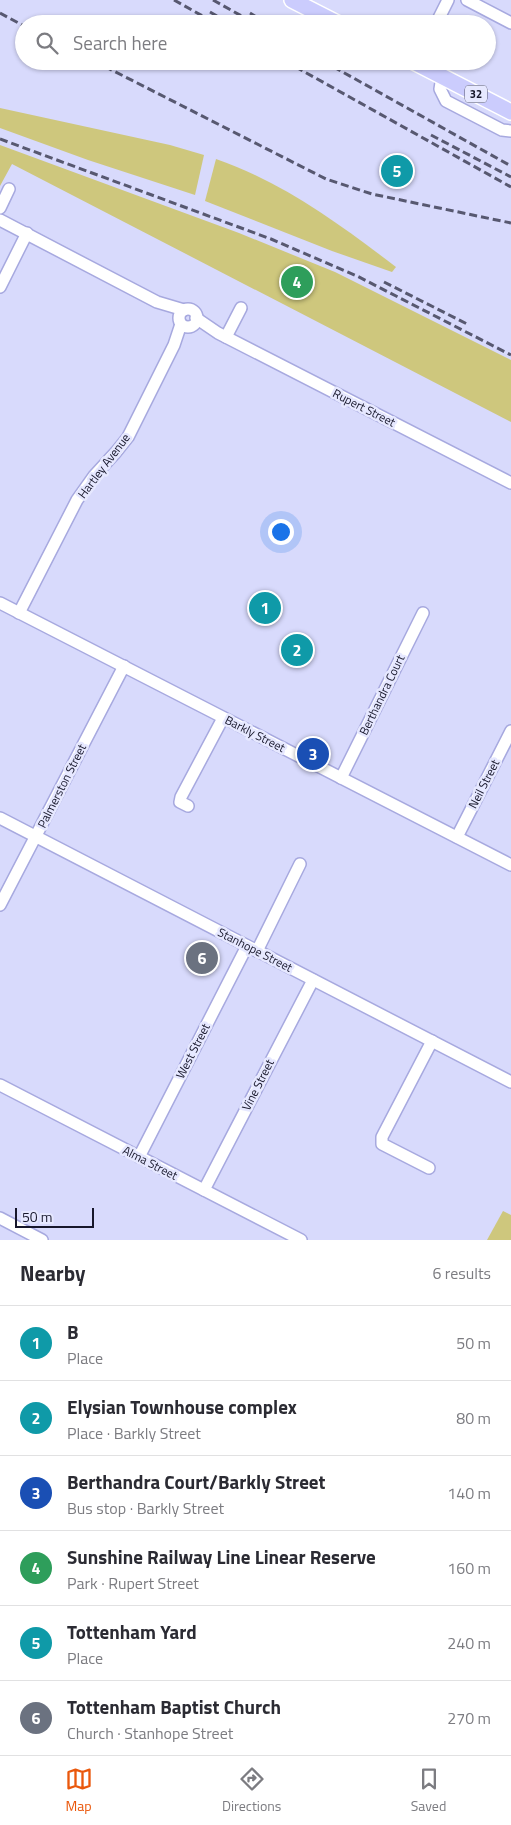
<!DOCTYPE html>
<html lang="en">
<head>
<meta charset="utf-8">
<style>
	:root { --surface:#fff; --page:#f2f2f3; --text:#2b2b33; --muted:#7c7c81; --line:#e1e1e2; --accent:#ea580c }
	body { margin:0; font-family:"Titillium Web",sans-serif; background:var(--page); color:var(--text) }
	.scale { position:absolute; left:15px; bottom:12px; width:79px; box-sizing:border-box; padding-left:5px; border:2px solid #17172b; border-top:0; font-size:14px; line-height:18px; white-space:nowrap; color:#17172b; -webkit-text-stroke:4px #e6e8ff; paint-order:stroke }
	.you { position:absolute; left:280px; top:531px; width:18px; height:18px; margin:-12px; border:4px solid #fff; border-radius:50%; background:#1a73e8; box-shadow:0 0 0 8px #1a73e833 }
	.badge { display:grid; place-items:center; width:32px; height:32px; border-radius:50%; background:var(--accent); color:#fff; font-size:16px; font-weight:700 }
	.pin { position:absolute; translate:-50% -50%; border:2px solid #fff; box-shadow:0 1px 5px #0006 }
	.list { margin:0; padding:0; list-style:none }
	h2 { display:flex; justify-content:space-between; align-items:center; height:65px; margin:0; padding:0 20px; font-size:21px }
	h2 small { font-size:16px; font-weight:400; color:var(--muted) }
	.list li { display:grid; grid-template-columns:32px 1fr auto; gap:15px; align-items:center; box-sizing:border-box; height:75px; padding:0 20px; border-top:1px solid var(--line) }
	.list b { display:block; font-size:19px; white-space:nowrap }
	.list p { margin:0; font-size:16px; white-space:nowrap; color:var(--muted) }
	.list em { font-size:16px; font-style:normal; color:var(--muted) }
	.icon { flex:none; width:28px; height:28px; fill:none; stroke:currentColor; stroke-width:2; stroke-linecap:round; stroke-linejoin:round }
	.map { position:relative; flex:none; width:511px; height:1240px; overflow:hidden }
	.search { position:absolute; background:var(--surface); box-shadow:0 1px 4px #0004; left:15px; right:15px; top:15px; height:55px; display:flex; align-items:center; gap:12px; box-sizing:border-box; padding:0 18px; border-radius:28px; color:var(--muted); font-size:19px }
	.sheet { height:515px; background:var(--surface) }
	nav { display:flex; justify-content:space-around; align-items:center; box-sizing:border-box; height:70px; border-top:1px solid var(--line); background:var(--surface); font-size:14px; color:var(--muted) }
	nav a { display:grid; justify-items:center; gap:2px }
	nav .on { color:var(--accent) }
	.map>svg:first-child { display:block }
</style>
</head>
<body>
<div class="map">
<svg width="511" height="1240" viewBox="0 0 511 1240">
	<rect width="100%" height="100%" fill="#d8dafc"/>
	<g fill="#cec77d">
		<path d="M0,108l170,37 34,10 -9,40 -107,-35 -88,-32z"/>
		<path d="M0,145l239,88 96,39 176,88v62l-499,-258 -12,22z"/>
		<path d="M216,159c67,23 125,66 180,108l-4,5 -60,-21 -127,-50z"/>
		<path d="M503,1211l8,4v25h-24z"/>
	</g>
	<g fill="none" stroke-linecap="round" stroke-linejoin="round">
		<defs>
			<g id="minor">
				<path d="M467,0l44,23"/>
				<path d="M436,24l12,-24"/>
				<path d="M442,76l-2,13 6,12 56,29 9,1"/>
				<path d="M0,208l9,-19"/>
				<path d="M0,220l157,82 27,8"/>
				<path d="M0,287l27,-54"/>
				<circle cx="188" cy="318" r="9"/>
				<path d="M196,318l22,15 293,150"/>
				<path d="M226,337l15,-29"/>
				<path d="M0,603l511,262"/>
				<path d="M19,613l58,-113 17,-24 22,-24 12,-15 46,-92 7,-21"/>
				<path d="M341,778l82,-165"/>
				<path d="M188,806l-8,-4 1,-5 42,-79"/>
				<path d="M0,818l511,264"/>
				<path d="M457,837l54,-106"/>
				<path d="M0,905l124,-239"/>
				<path d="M257,951l43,-87"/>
				<path d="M0,1085l301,155"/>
				<path d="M139,1157l108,-211"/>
				<path d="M429,1168l-47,-24v-7l50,-96"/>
				<path d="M204,1190l109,-210"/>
				<path d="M0,1218l42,22"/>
			</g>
			<g id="major">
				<path d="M292,0l47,24"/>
				<path d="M412,61l99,51"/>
			</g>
		</defs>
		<use href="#minor" stroke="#a7a9df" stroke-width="14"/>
		<use href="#major" stroke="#fff" stroke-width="18"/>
		<use href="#minor" stroke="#fff" stroke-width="11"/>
		<use href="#major" stroke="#cbccfd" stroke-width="15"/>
		<g stroke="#575870" stroke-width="3" stroke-dasharray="8 4" stroke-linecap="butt">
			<path d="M174,0l43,24"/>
			<path d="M213,0l43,24"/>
			<path d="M210,12l21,12"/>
			<path d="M0,13l24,13"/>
			<path d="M250,13l18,11"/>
			<path d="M94,61l232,118 46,15 139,29"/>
			<path d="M285,61l226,126"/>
			<path d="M323,61l188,105"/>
			<path d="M431,135l80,42"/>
			<path d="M0,139l271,100 86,37 154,79"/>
			<path d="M384,282l85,43"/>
		</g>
	</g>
	<g text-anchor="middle" stroke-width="5" stroke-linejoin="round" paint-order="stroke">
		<rect fill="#e6e8ff" stroke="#55566b" stroke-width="1" x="465" y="85.5" width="22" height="17" rx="4"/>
		<g font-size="11" font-weight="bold" fill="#17172b">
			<text x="476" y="98">32</text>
		</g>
		<g font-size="12" fill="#17172b" stroke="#e6e8ff">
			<text transform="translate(364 408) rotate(27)" y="4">Rupert Street</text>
			<text transform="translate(104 466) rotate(-53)" y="4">Hartley Avenue</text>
			<text transform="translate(382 695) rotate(-64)" y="4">Berthandra Court</text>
			<text transform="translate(255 734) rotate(27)" y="4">Barkly Street</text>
			<text transform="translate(484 784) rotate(-63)" y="4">Neil Street</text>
			<text transform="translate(62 786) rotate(-63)" y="4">Palmerston Street</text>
			<text transform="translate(255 950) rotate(27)" y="4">Stanhope Street</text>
			<text transform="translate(193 1051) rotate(-63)" y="4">West Street</text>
			<text transform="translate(258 1085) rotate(-63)" y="4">Vine Street</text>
			<text transform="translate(150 1163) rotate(27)" y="4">Alma Street</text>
		</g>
	</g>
</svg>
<div class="scale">50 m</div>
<div class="you"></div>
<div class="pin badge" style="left:265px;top:608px;background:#0f9aa8">1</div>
<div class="pin badge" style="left:297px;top:650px;background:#0f9aa8">2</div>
<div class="pin badge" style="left:313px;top:754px;background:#1a4fb4">3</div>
<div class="pin badge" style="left:297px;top:282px;background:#2e9e5b">4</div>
<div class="pin badge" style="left:397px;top:171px;background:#0f9aa8">5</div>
<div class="pin badge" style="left:202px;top:958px;background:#6b7280">6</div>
<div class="search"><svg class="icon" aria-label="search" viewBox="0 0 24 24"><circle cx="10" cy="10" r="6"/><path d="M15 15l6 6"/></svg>Search here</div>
</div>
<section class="sheet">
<h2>Nearby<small>6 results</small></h2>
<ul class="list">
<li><span class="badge" style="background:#0f9aa8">1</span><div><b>B</b><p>Place</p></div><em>50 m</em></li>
<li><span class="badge" style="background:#0f9aa8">2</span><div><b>Elysian Townhouse complex</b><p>Place · Barkly Street</p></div><em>80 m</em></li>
<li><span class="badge" style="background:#1a4fb4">3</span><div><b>Berthandra Court/Barkly Street</b><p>Bus stop · Barkly Street</p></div><em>140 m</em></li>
<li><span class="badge" style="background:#2e9e5b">4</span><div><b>Sunshine Railway Line Linear Reserve</b><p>Park · Rupert Street</p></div><em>160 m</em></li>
<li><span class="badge" style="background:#0f9aa8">5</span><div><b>Tottenham Yard</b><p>Place</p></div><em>240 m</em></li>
<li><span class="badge" style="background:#6b7280">6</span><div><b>Tottenham Baptist Church</b><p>Church · Stanhope Street</p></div><em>270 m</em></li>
</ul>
</section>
<nav>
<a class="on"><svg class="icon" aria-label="map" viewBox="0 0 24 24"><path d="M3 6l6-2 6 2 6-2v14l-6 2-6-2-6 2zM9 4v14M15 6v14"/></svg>Map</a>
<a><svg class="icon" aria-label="directions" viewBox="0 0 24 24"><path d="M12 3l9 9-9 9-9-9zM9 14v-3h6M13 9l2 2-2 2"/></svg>Directions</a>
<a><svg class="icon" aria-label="saved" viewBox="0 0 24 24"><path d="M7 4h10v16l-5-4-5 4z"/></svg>Saved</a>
</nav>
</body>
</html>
